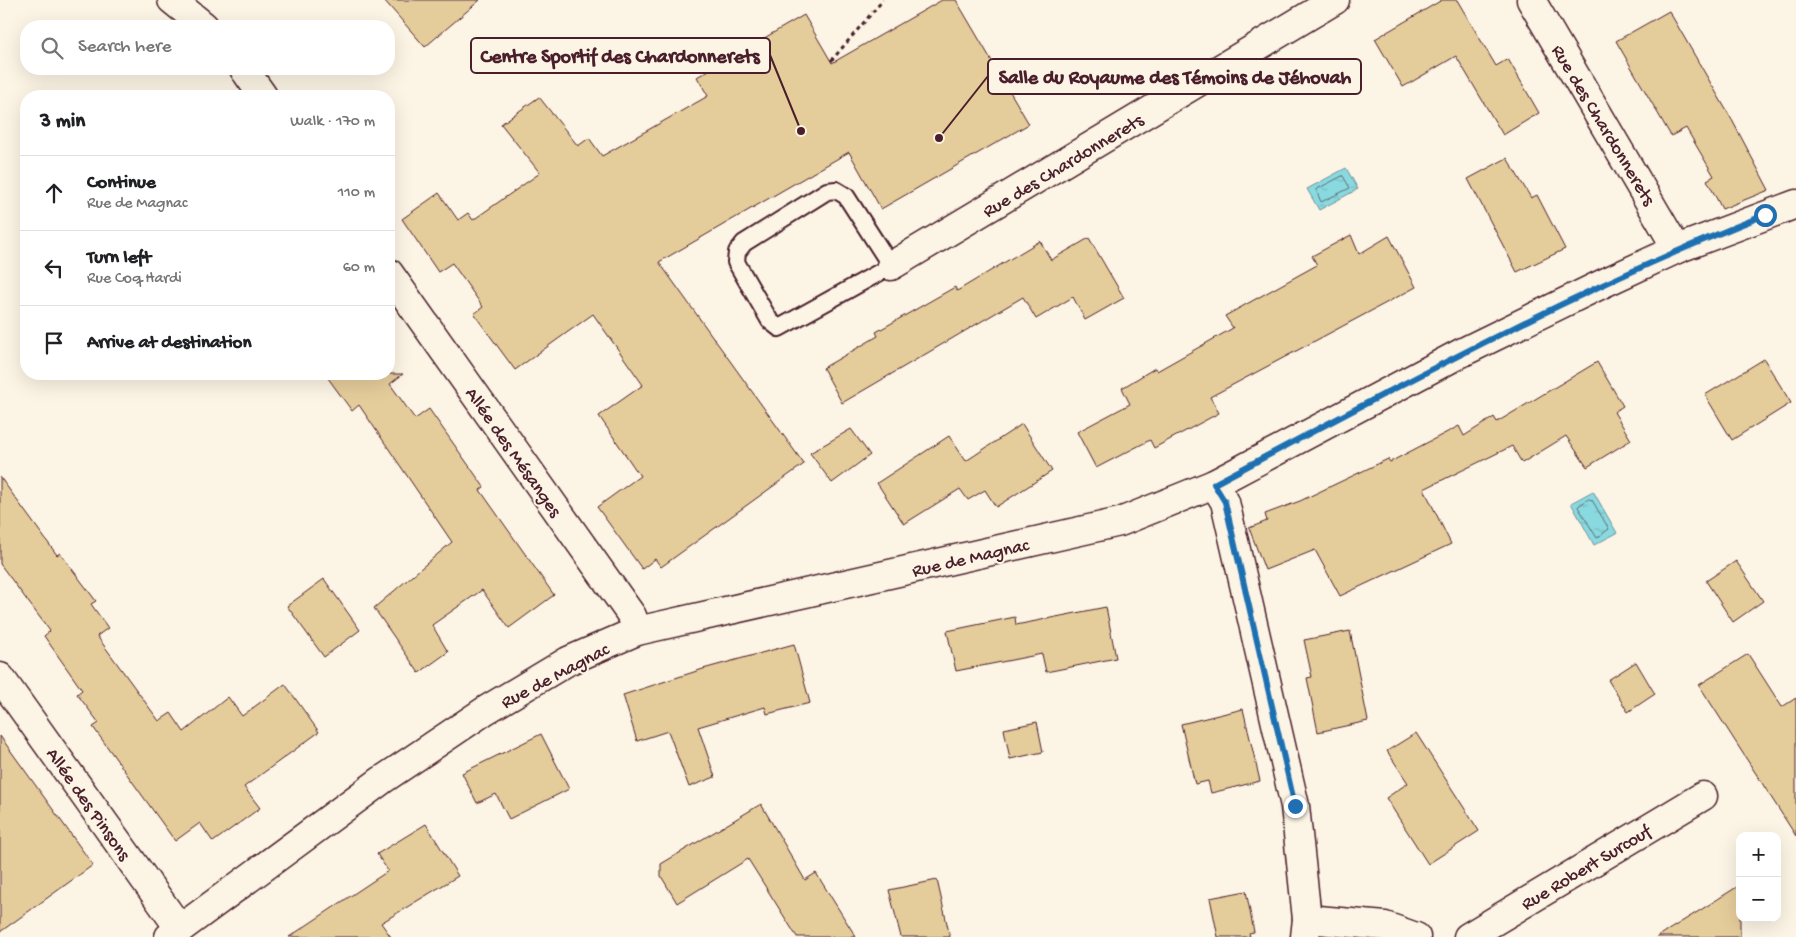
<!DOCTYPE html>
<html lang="en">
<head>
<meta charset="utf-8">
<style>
	:root { --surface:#fff; --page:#f6f6f6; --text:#202124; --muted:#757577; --line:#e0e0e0 }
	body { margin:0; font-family:"Gochi Hand",sans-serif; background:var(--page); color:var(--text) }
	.controls { position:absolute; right:15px; bottom:15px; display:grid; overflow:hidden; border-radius:10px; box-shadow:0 5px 20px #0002 }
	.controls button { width:45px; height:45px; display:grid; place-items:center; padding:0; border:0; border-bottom:1px solid var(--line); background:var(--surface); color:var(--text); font:25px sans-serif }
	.stop { position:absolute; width:15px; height:15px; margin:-11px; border:4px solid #1f6fb2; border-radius:50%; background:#fff }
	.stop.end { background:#1f6fb2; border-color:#fff; box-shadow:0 1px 5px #0008 }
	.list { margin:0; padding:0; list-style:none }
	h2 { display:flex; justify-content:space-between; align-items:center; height:65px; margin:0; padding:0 20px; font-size:21px }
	h2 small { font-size:16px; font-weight:400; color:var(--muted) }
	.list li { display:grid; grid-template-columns:32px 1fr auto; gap:15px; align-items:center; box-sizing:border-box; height:75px; padding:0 20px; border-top:1px solid var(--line) }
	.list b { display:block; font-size:19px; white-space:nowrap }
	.list p { margin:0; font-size:16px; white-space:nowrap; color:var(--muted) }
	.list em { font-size:16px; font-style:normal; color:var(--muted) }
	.icon { flex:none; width:28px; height:28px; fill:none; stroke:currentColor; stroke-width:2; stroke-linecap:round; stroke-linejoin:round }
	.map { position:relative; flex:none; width:1796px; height:937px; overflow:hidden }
	.search { position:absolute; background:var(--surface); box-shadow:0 5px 20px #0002; left:20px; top:20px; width:375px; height:55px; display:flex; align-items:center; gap:12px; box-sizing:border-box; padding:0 18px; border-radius:20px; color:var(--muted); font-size:19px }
	.panel { position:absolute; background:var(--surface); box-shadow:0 5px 20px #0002; left:20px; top:90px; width:375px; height:290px; border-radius:20px }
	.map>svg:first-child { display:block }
</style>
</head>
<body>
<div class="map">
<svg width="1796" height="937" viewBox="0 0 1796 937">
	<defs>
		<pattern id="water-ripples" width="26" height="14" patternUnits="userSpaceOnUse" patternTransform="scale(1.25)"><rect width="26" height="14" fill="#88dae0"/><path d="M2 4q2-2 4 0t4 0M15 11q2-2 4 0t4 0" fill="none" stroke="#77bbc0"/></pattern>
	</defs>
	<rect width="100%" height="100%" fill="#fcf5e5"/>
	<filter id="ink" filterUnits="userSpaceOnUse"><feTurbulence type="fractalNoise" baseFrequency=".02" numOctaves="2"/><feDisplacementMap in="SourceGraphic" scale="10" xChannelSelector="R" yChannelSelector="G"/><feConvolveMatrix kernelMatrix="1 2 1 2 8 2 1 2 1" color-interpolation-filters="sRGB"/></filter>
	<g filter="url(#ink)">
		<g fill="url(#water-ripples)" stroke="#6f8f98">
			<path d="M1346,168l12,21 -39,21 -12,-21z"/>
			<path d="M1593,491l24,42 -23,12 -23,-42z"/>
		</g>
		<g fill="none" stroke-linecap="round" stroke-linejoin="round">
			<g stroke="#636a73" stroke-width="1">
				<path d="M1343,176l7,12 -29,14 -5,-12z"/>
				<path d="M1589,499l3,1 17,29 -12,9 -19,-31z"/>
			</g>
		</g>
		<g fill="#e5cc9b" stroke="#4a1f2b">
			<path d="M384,0h96l-55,47z"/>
			<path d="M942,0h14l73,124 -148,85 -32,-57 -190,110 145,202 -143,103 -6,-8 -13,10 -45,-62 43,-31 -41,-60 44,-31 -50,-71 -78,56 -41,-56 9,-7 -31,-44 -14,9 -36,-53 37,-26 19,27 10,-7 5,7 67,-47 -39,-49 38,-27 39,49 11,-8 13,18 106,-60 -11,-19 107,-62 28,48z"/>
			<path d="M1442,0h15l39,66 12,-7 31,54 -36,22 -47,-79 -53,31 -28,-48z"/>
			<path d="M1669,11l63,109 37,70 -47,19 -15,-29 7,-4 -28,-48 -15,8 -55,-95z"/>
			<path d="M1507,158l24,40 6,-3 28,54 -48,23 -49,-93z"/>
			<path d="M1351,235l8,19 30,-18 27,51 -206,110 9,16 -65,35 -4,-8 -54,28 -19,-36 53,-28 -8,-16 33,-20 2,3 76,-43 -8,-12 92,-51 -5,-9z"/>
			<path d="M1089,238l35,60 -39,22 -12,-23 -37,22 -13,-22 -181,106 -19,-35 55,-32 -2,-4 79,-45 2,4 83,-50 11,19z"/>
			<path d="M1764,359l27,44 -59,37 -27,-45z"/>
			<path d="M1597,362l26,44 -9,6 17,28 -44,27 -21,-31 -44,27 -10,-17 -88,43 27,55 -111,52 -25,-46 -50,20 -16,-42 18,-7 -2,-7 35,-13 88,-42 2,3 69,-36 5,10 30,-19 3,5z"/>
			<path d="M325,374h78l-13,10 25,35 14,-10 55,78 -4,3 74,105 -45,33 -27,-38 -50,35 16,27 -29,21 -45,-65 78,-66 -93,-137 -7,6z"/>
			<path d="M1022,424l30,47 -56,36 -11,-17 -17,10 -8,-11 -56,35 -27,-41 72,-47 17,25z"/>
			<path d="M851,429l19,26 -38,28 -22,-30z"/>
			<path d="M0,477l57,78 3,-2 36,48 -5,3 17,24 -11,8 62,85 12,-8 13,19 44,-35 14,19 43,-32 34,48 -75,55 16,21 -47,34 -13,-19 -25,18 -82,-114 6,-4 -22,-29 5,-4 -38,-54 6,-5 -50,-67z"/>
			<path d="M1736,561l27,40 -30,21 -27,-41z"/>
			<path d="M324,579l36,51 -36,27 -37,-51z"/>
			<path d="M1106,607l10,51 -70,14 -4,-18 -86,17 -9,-40 68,-14 1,8z"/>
			<path d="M1350,631l18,90 -50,11 -11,-54 5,-1 -8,-37z"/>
			<path d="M794,644l16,59 -43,11 -2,-7 -67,20 17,50 -26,10 -21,-56 -31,10 -14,-46 80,-26z"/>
			<path d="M1748,654l34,53 14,-9v138l-97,-151z"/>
			<path d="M1636,662l19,32 -27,18 -20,-32z"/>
			<path d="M1243,709l17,72 -49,12 -3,-12 -13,3 -14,-60z"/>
			<path d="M1037,722l6,30 -33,7 -6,-30z"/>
			<path d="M1416,733l63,98 -51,33 -42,-66 22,-15 -21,-32z"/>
			<path d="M541,734l28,55 -60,30 -13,-25 -19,9 -15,-30z"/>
			<path d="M0,736l93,129 -93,67z"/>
			<path d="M761,804l44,76 11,-7 40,64h-59l-49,-78 -71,44 -16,-27v-12z"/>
			<path d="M426,824l32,52 -77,47 10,14h-102l99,-66 -11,-17z"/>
			<path d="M937,880l13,57h-49l-12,-47z"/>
			<path d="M1740,885v52h-83l42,-26z"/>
			<path d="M1246,891l8,41 -5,1 1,4h-32l-8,-39z"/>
		</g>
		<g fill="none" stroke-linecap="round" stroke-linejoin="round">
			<defs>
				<path id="lane" d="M836,190l10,6 45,70 -112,62 -9,-7 -34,-59 1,-10 7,-9 83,-52z"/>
				<g id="street">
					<path d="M172,0l32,26"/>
					<path d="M1531,0l146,249"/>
					<path d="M244,69l19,27"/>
					<path d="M891,266l444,-266"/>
					<path d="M389,273l243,343 5,15"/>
					<path d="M1214,484l11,18 70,304 12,113 -2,18"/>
					<path d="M0,677l180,252"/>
					<path d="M1307,919l78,7 31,11"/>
					<path d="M169,937l213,-157 104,-70 82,-49 69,-30 483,-109 94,-38 247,-131 143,-70 73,-34 119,-45"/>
					<path d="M1468,937l235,-141"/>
				</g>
			</defs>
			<use href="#lane" stroke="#4a1f2b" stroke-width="20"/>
			<use href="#street" stroke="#4a1f2b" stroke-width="31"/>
			<path stroke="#4a1f2b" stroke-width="3" stroke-dasharray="4 4" stroke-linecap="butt" d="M831,61l52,-61"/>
			<use href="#lane" stroke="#fcf5e5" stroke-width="16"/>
			<use href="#street" stroke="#fcf5e5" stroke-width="28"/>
		</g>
	</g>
	<g fill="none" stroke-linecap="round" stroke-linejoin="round" filter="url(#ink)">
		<path stroke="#1f6fb2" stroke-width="6" d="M1295,806l-70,-304 -11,-18c181,-96 360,-194 551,-269"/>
	</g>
	<g text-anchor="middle" stroke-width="4" stroke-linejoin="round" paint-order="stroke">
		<g font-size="19" fill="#4a1f2b" stroke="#fcf5e5">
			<text transform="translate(1605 124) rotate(59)" y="7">Rue des Chardonnerets</text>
			<text transform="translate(1062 164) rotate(-31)" y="7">Rue des Chardonnerets</text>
			<text transform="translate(515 451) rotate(55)" y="7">Allée des Mésanges</text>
			<text transform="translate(970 556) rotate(-13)" y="7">Rue de Magnac</text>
			<text transform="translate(554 674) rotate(-28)" y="7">Rue de Magnac</text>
			<text transform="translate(90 803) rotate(55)" y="7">Allée des Pinsons</text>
			<text transform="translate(1585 866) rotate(-31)" y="7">Rue Robert Surcouf</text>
		</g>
	</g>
	<path fill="none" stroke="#4a1f2b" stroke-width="2" d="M801 131L770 55M939 138L988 76"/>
	<g fill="#4a1f2b" stroke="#fcf5e5" stroke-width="2">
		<circle cx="801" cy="131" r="5"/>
		<circle cx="939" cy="138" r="5"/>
	</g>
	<g fill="#fcf5e5" stroke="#4a1f2b" stroke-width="2">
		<rect x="471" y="38" width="299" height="35" rx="5"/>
		<rect x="988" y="59" width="373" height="35" rx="5"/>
	</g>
	<g font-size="20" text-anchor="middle" font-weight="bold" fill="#4a1f2b">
		<text x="620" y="62">Centre Sportif des Chardonnerets</text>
		<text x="1175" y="83">Salle du Royaume des Témoins de Jéhovah</text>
	</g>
</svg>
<div class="controls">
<button>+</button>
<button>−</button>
</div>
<div class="stop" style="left:1765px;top:215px"></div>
<div class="stop end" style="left:1295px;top:806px"></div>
<div class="search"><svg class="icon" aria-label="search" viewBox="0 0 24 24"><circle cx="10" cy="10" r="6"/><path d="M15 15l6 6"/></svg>Search here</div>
<section class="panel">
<h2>3 min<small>Walk · 170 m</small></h2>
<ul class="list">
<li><svg class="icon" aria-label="ahead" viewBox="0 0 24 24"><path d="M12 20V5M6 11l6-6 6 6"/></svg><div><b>Continue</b><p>Rue de Magnac</p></div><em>110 m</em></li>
<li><svg class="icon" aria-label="left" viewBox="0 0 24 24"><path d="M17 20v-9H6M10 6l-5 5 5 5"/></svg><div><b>Turn left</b><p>Rue Coq Hardi</p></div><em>60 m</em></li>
<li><svg class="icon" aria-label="arrive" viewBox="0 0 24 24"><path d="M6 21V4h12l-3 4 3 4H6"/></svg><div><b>Arrive at destination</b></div></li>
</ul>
</section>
</div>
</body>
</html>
